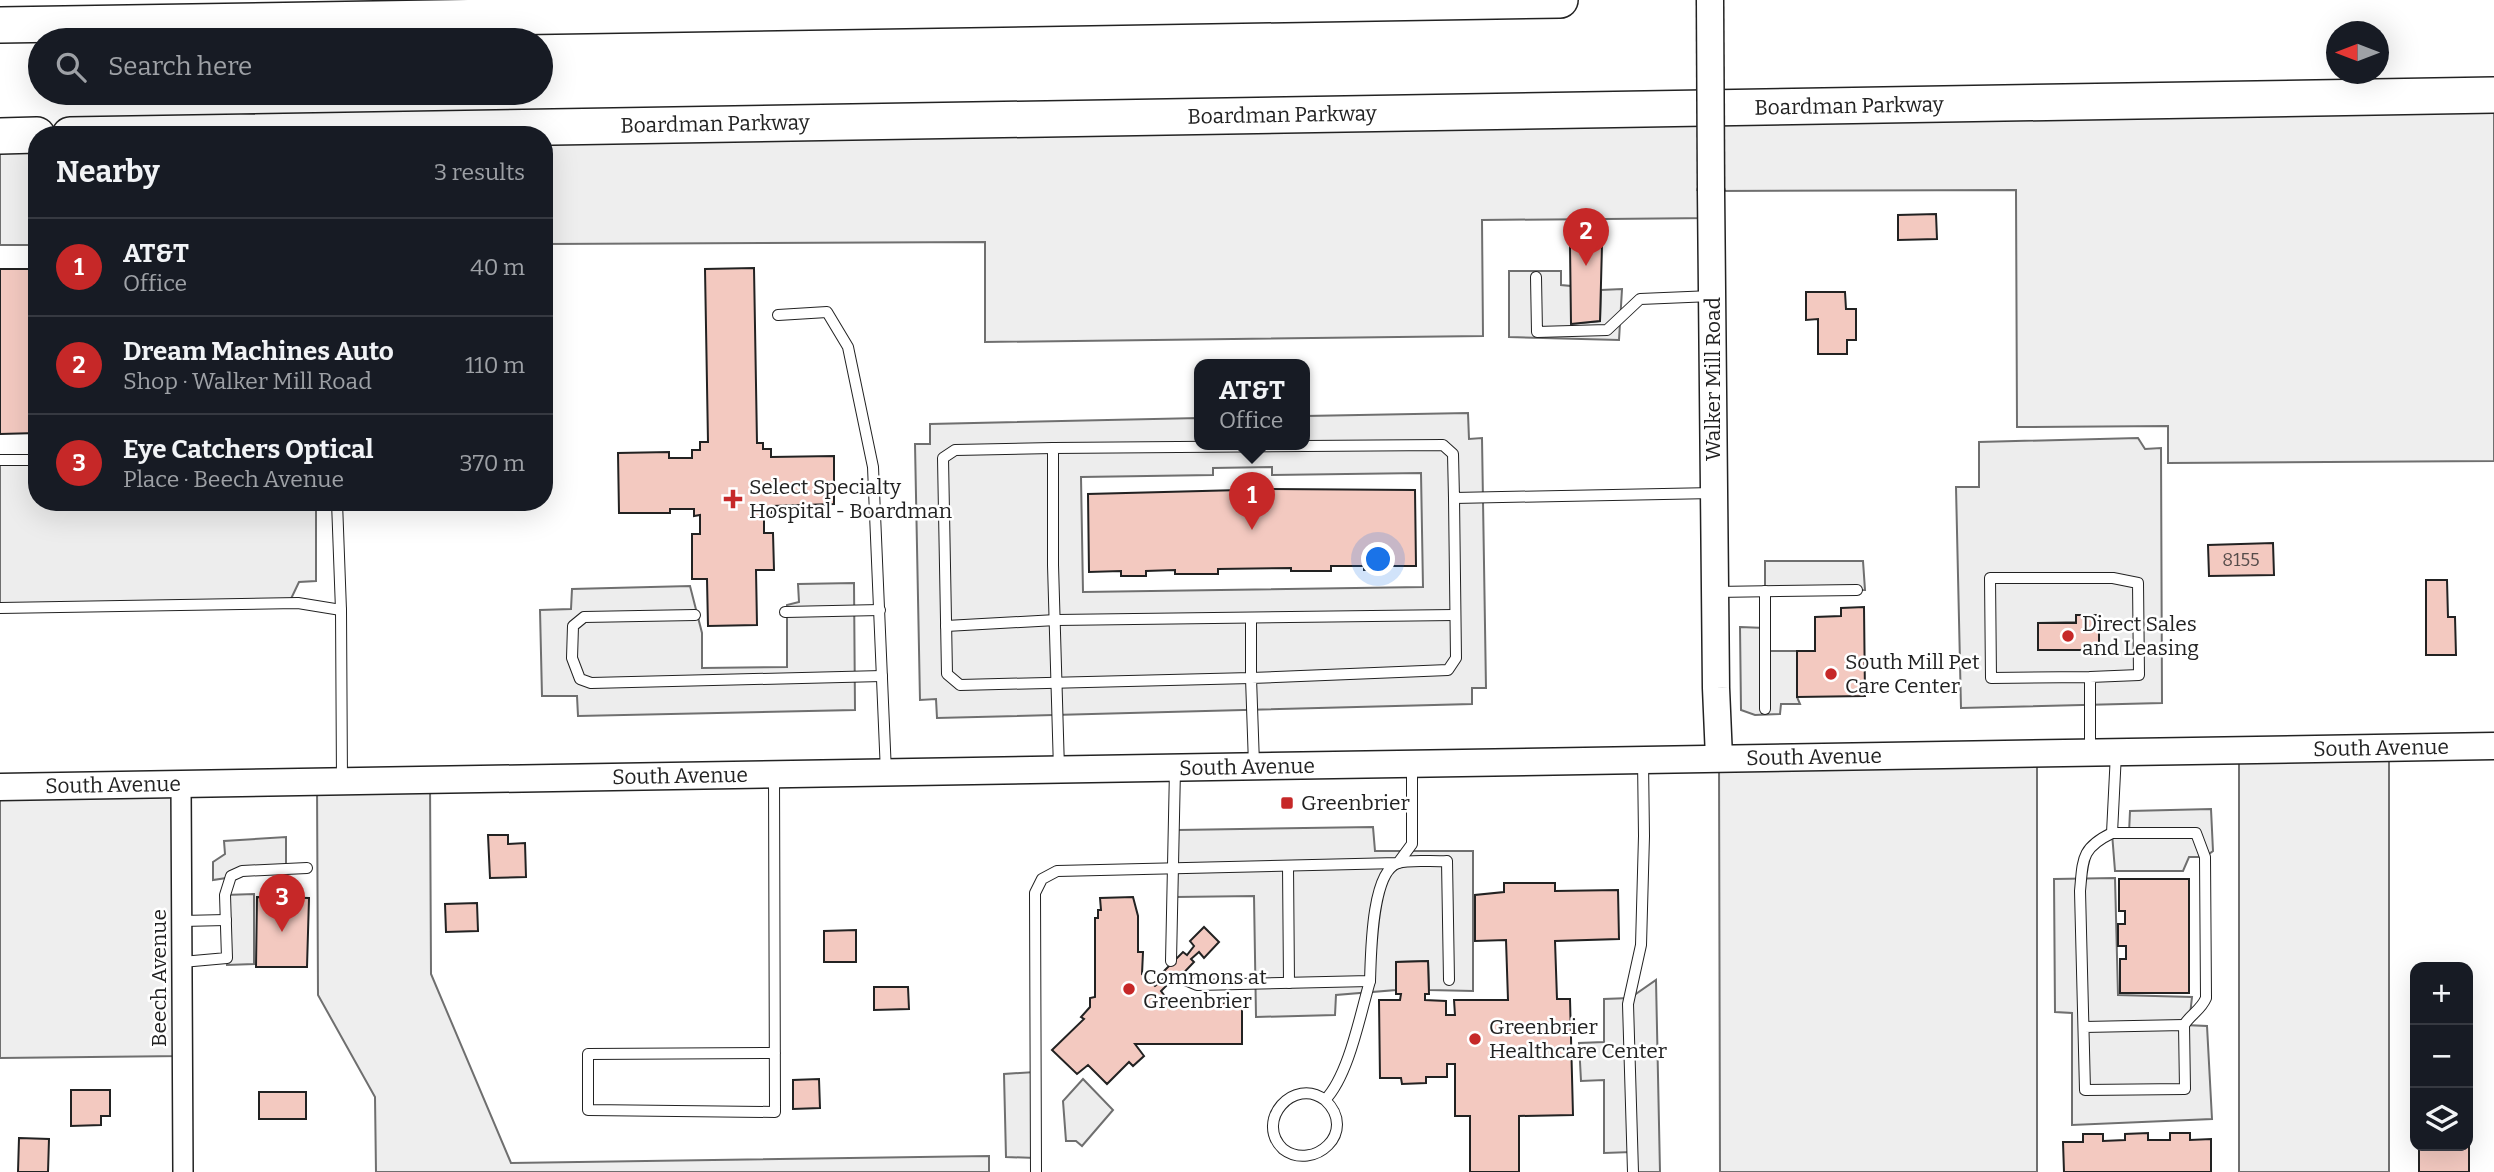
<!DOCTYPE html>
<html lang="en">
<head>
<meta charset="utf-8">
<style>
	:root { --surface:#171b24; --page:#20242c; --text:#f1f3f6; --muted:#9ea1a6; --line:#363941; --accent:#c62828 }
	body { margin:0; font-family:Bitter,serif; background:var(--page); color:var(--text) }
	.controls { position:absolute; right:21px; bottom:21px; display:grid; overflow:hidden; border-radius:14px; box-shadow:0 7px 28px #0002 }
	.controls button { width:63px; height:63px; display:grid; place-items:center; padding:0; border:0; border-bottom:2px solid var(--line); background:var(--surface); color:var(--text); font:35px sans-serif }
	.compass { position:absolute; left:2326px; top:21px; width:63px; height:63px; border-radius:50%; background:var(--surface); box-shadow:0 7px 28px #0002; rotate:270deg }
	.you { position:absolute; left:1379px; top:560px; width:24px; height:24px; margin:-18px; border:5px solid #fff; border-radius:50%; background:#1a73e8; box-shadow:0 0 0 10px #1a73e833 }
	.badge { display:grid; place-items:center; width:46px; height:46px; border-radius:50%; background:var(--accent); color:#fff; font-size:23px; font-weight:700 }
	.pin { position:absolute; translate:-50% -58px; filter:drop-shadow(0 2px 4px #0008) }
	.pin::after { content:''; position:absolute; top:37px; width:24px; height:21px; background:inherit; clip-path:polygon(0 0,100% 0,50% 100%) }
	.popup { position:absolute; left:1194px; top:359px; width:116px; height:91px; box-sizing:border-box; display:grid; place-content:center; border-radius:14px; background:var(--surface); filter:drop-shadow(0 2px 5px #0005); font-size:23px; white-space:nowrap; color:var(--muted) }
	.popup b { font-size:26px; color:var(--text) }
	.popup::after { content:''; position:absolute; left:50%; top:100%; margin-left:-14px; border:14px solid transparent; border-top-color:var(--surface) }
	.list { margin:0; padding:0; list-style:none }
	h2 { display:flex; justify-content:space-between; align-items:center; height:91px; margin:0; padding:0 28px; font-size:30px }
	h2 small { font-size:23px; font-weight:400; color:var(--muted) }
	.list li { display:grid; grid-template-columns:46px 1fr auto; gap:21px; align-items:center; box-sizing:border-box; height:98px; padding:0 28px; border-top:2px solid var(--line) }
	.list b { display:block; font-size:26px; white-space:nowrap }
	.list p { margin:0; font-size:23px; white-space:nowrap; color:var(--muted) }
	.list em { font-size:23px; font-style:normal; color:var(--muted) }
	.icon { flex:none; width:38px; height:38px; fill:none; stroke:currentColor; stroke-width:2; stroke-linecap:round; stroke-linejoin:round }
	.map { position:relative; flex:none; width:2494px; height:1172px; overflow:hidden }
	.search { position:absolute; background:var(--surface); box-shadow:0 7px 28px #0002; left:28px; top:28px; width:525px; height:77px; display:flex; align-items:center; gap:18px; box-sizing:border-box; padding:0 24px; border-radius:38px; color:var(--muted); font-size:26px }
	.panel { position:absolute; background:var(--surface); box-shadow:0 7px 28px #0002; left:28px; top:126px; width:525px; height:385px; border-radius:28px }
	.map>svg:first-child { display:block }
</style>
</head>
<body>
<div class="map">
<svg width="2494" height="1172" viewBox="0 0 2494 1172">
	<rect width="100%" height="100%" fill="#fff"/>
	<g fill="#eee" stroke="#6f6f6f" stroke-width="2">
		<path d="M2494,95v366l-326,2v-37l-151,1 -1,-237 -304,1v27l-230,2 1,116 -498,6v-100l-441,2v-109z"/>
		<path d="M37,135v110h-37v-109z"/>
		<path d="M2389,748v424h-150v-422z"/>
		<path d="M2037,754v418h-317l-1,-414z"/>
		<path d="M430,780l1,194 80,189 478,-7v16h-613l-1,-75 -57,-102 -1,-213z"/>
		<path d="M181,784l1,272 -182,2v-271z"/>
	</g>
	<g fill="#ededed" stroke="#6f6f6f" stroke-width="2" fill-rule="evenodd">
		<path d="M1509,271h52v14l10,1 1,38 28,-3 1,-31 21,-1 -3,51 -110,-3z"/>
		<path d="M1468,413l1,26 13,-1 4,250h-14v16l-535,14 -1,-19 -16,1 -5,-256h15v-20l269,-6 1,26h104l1,-28zM1272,467v8l149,-2 2,114 -340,5 -2,-115 132,-2v-7z"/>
		<path d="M2138,438l7,11 16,-1 1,255 -201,5 -5,-221h23v-45zM2099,615v35h-61v-27l38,-1z"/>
		<path d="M0,460h37v42h279v79l-17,1 -10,21 -289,4z"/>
		<path d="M1765,561h98l2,29 -100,1z"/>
		<path d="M854,583l1,127 -277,6 -1,-20h-35l-2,-86 31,-1 1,-20 118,-3 12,47v35l85,-1v-62l12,-3 -1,-18z"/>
		<path d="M1740,627l25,1v23h32v46l3,7h-19l-1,10 -25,1 -14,-5z"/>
		<path d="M2211,809l2,42 -8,6h-16l-6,14h-68l-3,-38h17l1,-22z"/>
		<path d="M1373,827l2,24h98v140l-44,-1 -1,-29 -32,1v28l-60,5 -1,20 -79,2 -2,-121 -78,1 2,-67z"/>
		<path d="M286,837v32l-73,11v-18l12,-8 -1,-13z"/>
		<path d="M2115,878l3,117 74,2 -2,18 -5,10 22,1 5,93 -140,6v-112l-17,-1 -1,-133z"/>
		<path d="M254,894v70l-27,1 -2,-70z"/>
		<path d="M1656,980l4,192h-27l-1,-20 -28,1v-73l-23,1 -2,-38 25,-1v-43l26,-1z"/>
		<path d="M1035,1072l1,86 -30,-1 -2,-83z"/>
		<path d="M1083,1079l30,31 -31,36 -6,-5h-10l-3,-40z"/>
	</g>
	<g fill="#f3c9c0" stroke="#222" stroke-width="2">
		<path d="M1936,214l1,25 -39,1v-25z"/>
		<path d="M1602,245l-2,76 -29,3 -1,-78z"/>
		<path d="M754,268l3,175h6v6h8v8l63,-1v48l-62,2v7h-8v20h9l1,37h-18l1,55 -49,1 -1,-47h-15v-45h8v-19l-6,1v-7h-24v4h-51l-1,-60 51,-1v6h23v-8h8v-8h8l-3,-173z"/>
		<path d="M0,269h37v164l-37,1z"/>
		<path d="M1806,292h39l1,17h10v31h-9v14h-29v-35l-12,1z"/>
		<path d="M1240,482h24v7l151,1 1,76h-32l1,4h-21v-4h-33v5h-40v-3l-73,1v5h-43v-4l-29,1v5h-25v-5l-32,1 -1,-78 152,-4z"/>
		<path d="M2273,543l1,32 -65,1 -1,-31z"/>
		<path d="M2426,580h21l1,37h7l1,38h-30z"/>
		<path d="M1864,607l1,89 -68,1v-46h18v-34l26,-1v-8z"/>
		<path d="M2076,615h23v35h-61v-27h38z"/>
		<path d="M488,835h20v9l17,-1 1,34 -36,1z"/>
		<path d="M2119,879h70v114h-69v-34h6v-13h-8v-22h7v-13h-6z"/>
		<path d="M1504,883h51v8l63,-1 1,49 -64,2 2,58h13l3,116 -54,1v56h-49v-56h-15v-52h-8v13h-21v6l-24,1 -1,-6h-21l-1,-78h21l1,-6h-5v-32l32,-1 1,33h-4v6l21,1v14h9l-1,-15h54l-2,-60 -31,1v-46l29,-3z"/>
		<path d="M257,897l52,1 -2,69h-51z"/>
		<path d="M1133,897l5,19v36h5l-1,22 13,12 13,-11 -4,-4 19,-19 4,3 7,-9 -4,-5 14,-14 15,15 -15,16 -5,-6 -8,7 3,3 -20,21 -2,-3 -11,11 6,8h57v4h7v3h11v38h-107l9,12 -11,10 -4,-4 -22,22 -19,-19 -11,9 -25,-24 32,-31 -3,-2 9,-10v-9l5,-1v-79h3v-8h3l-1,-12z"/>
		<path d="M477,903l1,28 -32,1 -1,-28z"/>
		<path d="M856,930v32h-32v-31z"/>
		<path d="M874,987h34l1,22 -35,1z"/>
		<path d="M819,1079l1,29 -27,1v-29z"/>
		<path d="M71,1090h39v26h-9v9l-30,1z"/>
		<rect x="259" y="1092" width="47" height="27"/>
		<path d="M2148,1133v7h22v-7h20v7l21,-1v33h-147l-1,-30h20v-8h20v7l22,-1v-6z"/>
		<path d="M19,1138l30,1 -1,33h-30z"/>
		<path d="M2469,1146v26h-50v-25z"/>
	</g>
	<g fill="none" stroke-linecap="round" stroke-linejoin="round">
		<defs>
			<g id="lane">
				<path d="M1536,277l1,55 70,-2 33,-31 72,-3"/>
				<path d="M778,315l49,-3 21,35 25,120 13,306"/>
				<path d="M1053,448l-98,2 -12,8 4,216 13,11 291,-7v-59"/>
				<path d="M0,460h37"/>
				<path d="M337,502l4,108 1,172"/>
				<path d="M1765,591v118"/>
				<path d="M1715,592l142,-2"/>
				<path d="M0,608l298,-5 43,7"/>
				<path d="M785,612l95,-2"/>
				<path d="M695,615l-111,2 -11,9 -1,32 8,21 11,4 291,-7"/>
				<path d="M946,626l110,-6 398,-5"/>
				<path d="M2090,677l-99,1 -1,-100h123l25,5 1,92 -49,2v75"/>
				<path d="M1254,764l-3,-86 197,-8 8,-12 -2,-160"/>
				<path d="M1059,769l-6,-204v-117l390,-3 10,9 1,44 260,-5"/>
				<path d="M774,775l1,337 -187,-2v-56l187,-1"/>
				<path d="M2112,833h84l9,24 1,141c-5,12 -15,16 -22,27"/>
				<path d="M1288,866l1,117"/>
				<path d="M182,921l44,-1"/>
				<path d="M1171,961l4,-192"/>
				<path d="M182,962l45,-4 -2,-63 6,-19 11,-5 65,-3"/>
				<path d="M1185,980l12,5 173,-4c1,-25 1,-109 28,-118 11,-4 36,-1 49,-2l2,119"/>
				<path d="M2084,1027l100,-2 1,64 -100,1 -5,-199c3,-32 1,-43 32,-58l4,-80"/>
				<path d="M1325,1100c34,32 -12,72 -42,49 -29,-28 11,-73 42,-49 24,-25 35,-85 45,-119"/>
				<path d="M1036,1172l-1,-279 7,-14 15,-8 341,-8 14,-19v-80"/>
				<path d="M1633,1172l-5,-168 13,-59 3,-109 -1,-76"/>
			</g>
			<path id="street" d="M181,784l2,388"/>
			<g id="secondary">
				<path d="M1711,191l5,497 3,70"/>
				<path d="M0,787l2494,-41"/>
			</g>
			<g id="highway">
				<path d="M0,25l1560,-25"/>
				<path d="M70,135l2424,-40"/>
				<path d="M0,136l37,-1"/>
			</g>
		</defs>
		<use href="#lane" stroke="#222" stroke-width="12"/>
		<use href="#street" stroke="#222" stroke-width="22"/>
		<use href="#secondary" stroke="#222" stroke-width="29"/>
		<use href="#highway" stroke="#222" stroke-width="38"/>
		<use href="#lane" stroke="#fff" stroke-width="10"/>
		<use href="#street" stroke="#fff" stroke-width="19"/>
		<use href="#secondary" stroke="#fff" stroke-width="26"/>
		<use href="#highway" stroke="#fff" stroke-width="35"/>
		<defs>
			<path id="secondary-bridge" d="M1710,0l1,191"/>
		</defs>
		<use href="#secondary-bridge" stroke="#222" stroke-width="29" stroke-linecap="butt"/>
		<use href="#secondary-bridge" stroke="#fff" stroke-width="26"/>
	</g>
	<g fill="#c62828" stroke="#fff" stroke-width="2.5">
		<path d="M729.5 488.5h7v7h7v7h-7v7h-7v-7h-7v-7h7z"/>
		<circle cx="2068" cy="636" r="7"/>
		<circle cx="1831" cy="674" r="7"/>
		<rect x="1280" y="796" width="14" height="14" rx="3.5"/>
		<circle cx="1129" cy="989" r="7"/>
		<circle cx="1475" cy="1039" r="7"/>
	</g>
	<g text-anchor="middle" stroke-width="5" stroke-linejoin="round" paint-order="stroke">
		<g font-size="18" fill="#564c4a">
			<text x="2241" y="566">8155</text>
		</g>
		<g font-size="21" fill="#222" stroke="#fff">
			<text transform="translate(1849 106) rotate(-1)" y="7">Boardman Parkway</text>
			<text transform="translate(1282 115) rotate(-1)" y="7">Boardman Parkway</text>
			<text transform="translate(715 124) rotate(-1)" y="7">Boardman Parkway</text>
			<text transform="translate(1713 379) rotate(-90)" y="7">Walker Mill Road</text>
			<text transform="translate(2381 748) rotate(-1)" y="7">South Avenue</text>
			<text transform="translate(1814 757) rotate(-1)" y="7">South Avenue</text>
			<text transform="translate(1247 767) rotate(-1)" y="7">South Avenue</text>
			<text transform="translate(680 776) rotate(-1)" y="7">South Avenue</text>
			<text transform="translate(113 785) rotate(-1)" y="7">South Avenue</text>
			<text transform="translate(159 978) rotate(-90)" y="7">Beech Avenue</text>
		</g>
		<g font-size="21" fill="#222" stroke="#fff" text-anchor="start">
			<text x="749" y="494">Select Specialty<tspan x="749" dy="24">Hospital - Boardman</tspan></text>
			<text x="2082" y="631">Direct Sales<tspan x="2082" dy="24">and Leasing</tspan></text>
			<text x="1845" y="669">South Mill Pet<tspan x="1845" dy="24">Care Center</tspan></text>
			<text x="1301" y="810">Greenbrier</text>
			<text x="1143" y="984">Commons at<tspan x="1143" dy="24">Greenbrier</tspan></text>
			<text x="1489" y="1034">Greenbrier<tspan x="1489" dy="24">Healthcare Center</tspan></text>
		</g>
	</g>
</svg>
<div class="controls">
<button>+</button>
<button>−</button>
<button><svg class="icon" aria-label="layers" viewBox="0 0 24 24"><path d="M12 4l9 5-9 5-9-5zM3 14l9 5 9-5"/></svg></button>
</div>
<svg class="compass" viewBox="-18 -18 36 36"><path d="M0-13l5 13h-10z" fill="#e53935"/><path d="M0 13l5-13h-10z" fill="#9ea1a6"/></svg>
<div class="you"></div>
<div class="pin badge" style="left:1252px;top:530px">1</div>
<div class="popup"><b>AT&amp;T</b>Office</div>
<div class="pin badge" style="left:1586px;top:266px">2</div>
<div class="pin badge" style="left:282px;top:932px">3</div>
<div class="search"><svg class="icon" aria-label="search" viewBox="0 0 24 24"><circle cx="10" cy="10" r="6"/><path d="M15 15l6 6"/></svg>Search here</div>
<section class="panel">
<h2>Nearby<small>3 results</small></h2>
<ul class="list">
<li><span class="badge">1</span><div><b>AT&amp;T</b><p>Office</p></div><em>40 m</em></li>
<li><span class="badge">2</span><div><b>Dream Machines Auto</b><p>Shop · Walker Mill Road</p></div><em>110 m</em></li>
<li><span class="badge">3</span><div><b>Eye Catchers Optical</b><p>Place · Beech Avenue</p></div><em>370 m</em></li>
</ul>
</section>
</div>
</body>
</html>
